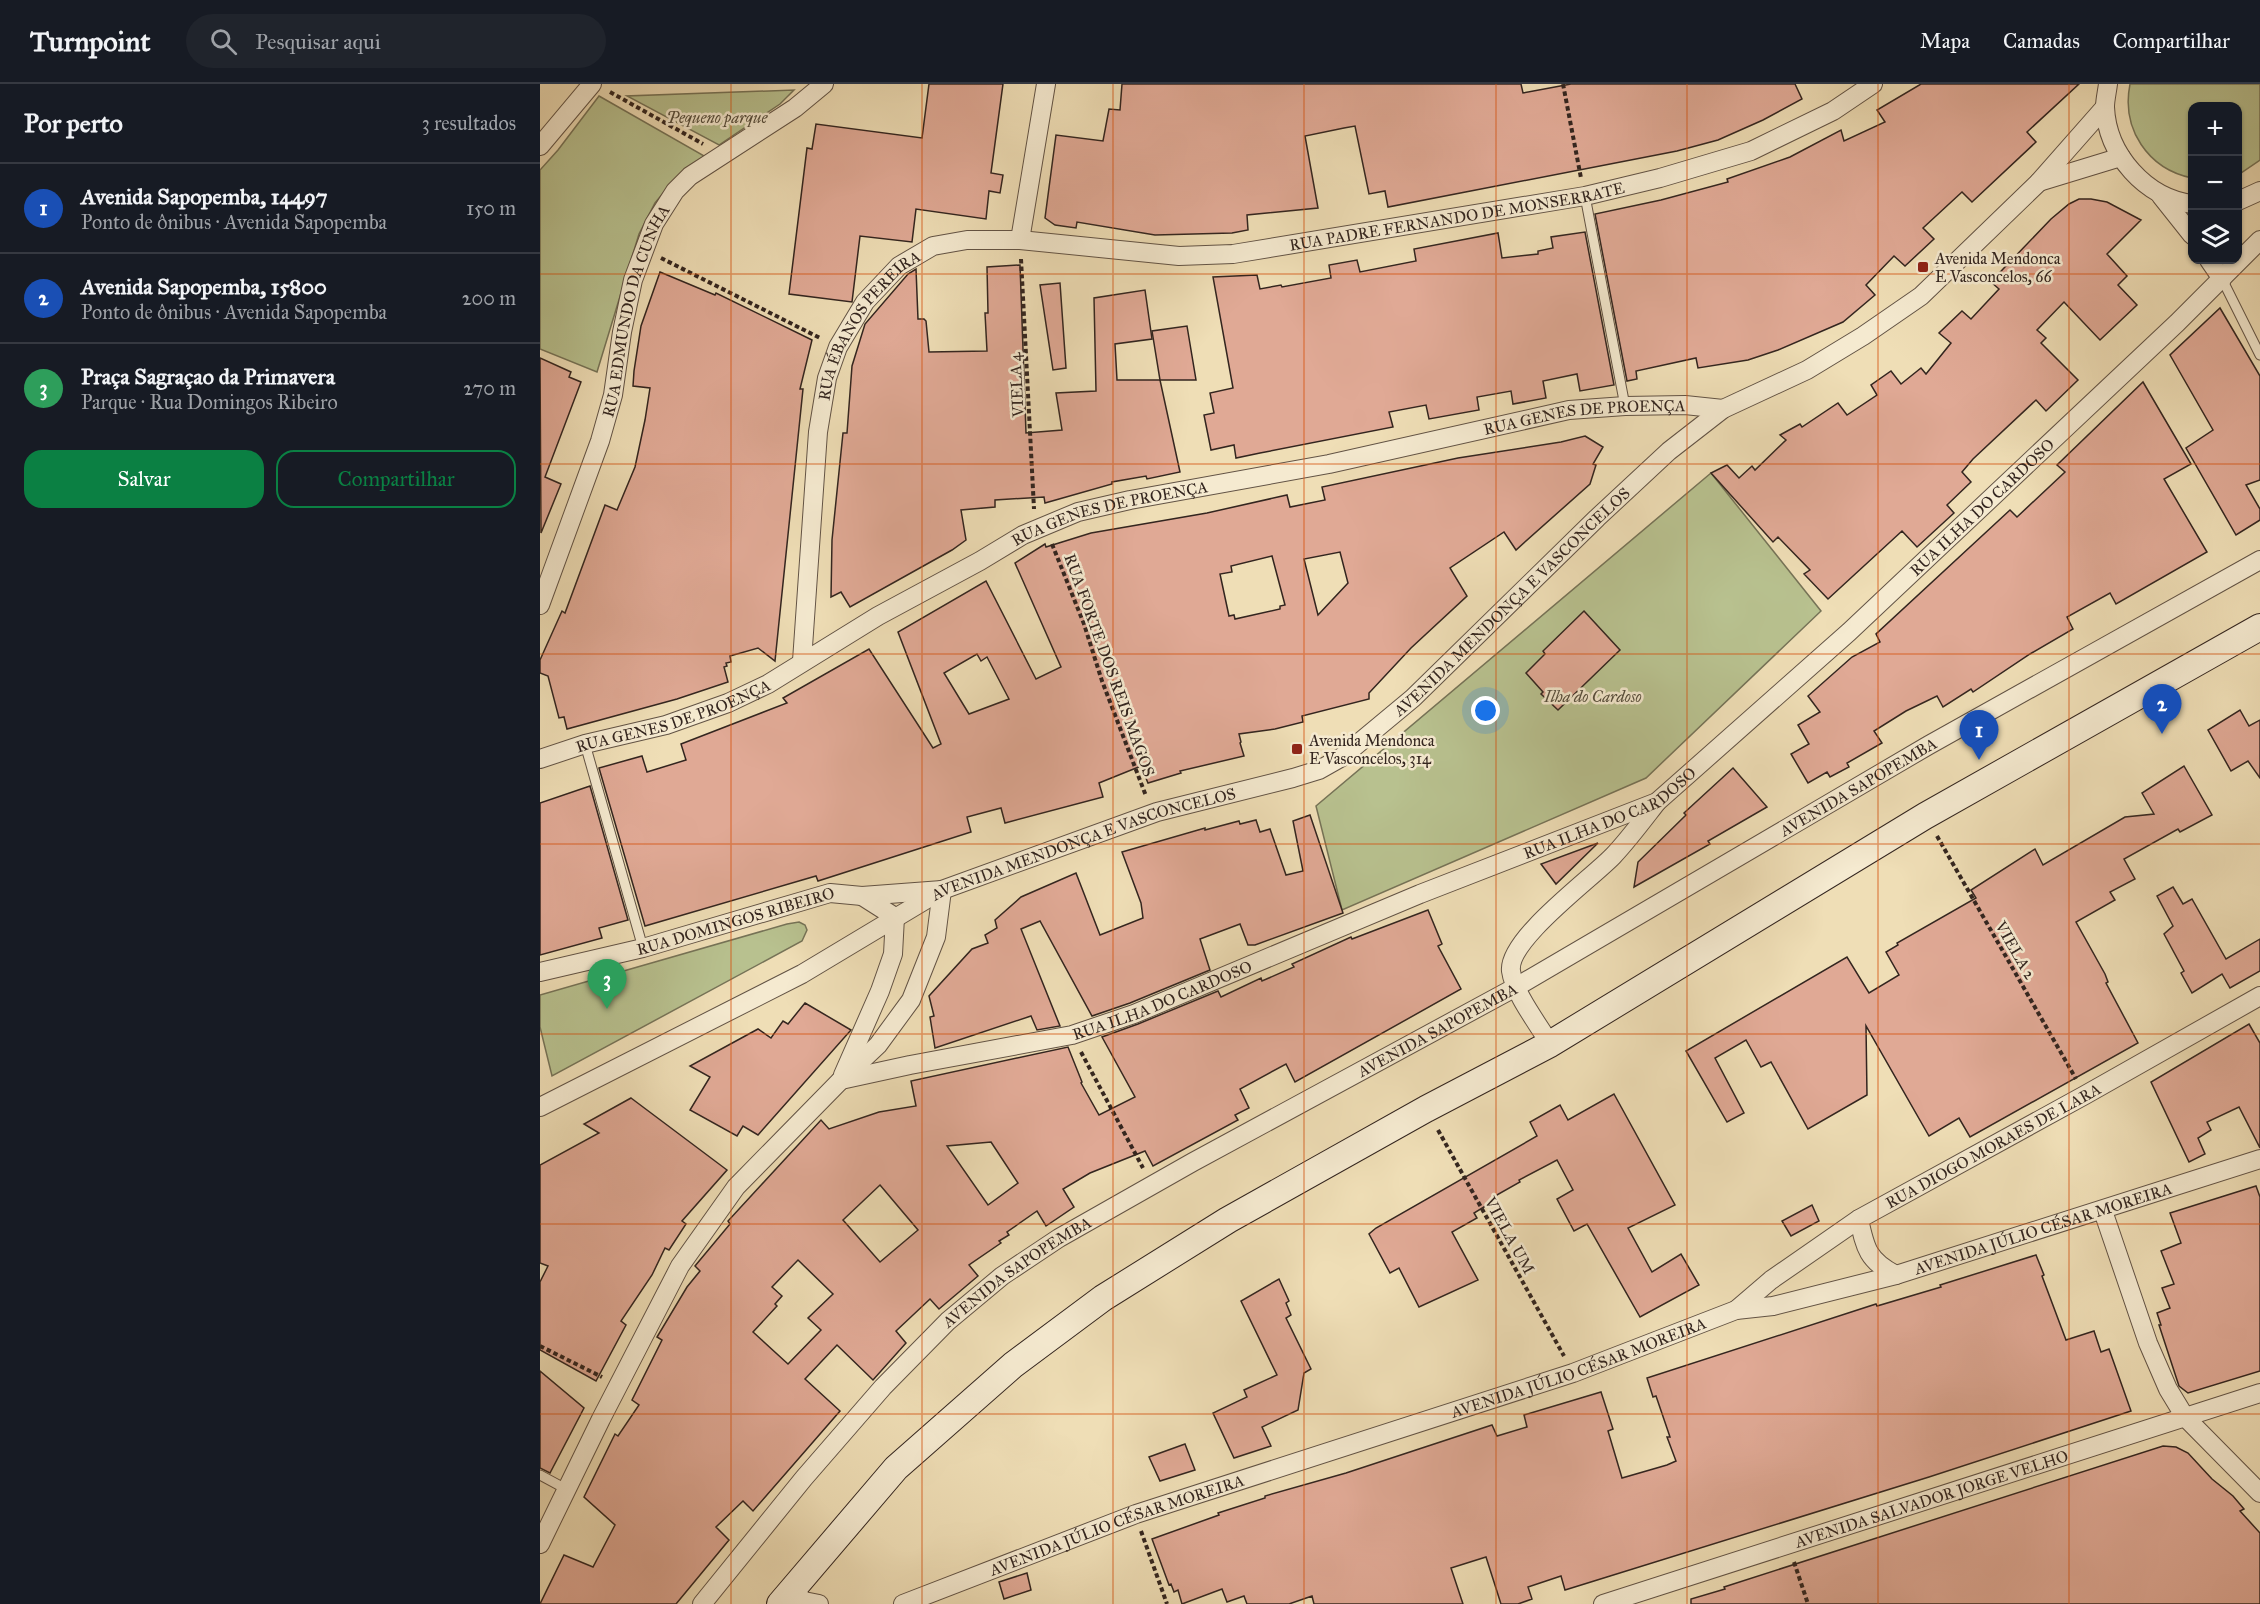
<!DOCTYPE html>
<html lang="pt">
<head>
<meta charset="utf-8">
<style>
	:root { --surface:#171b24; --page:#20242c; --text:#f1f3f6; --muted:#9ea1a6; --line:#363941; --accent:#0b8043 }
	body { margin:0; font-family:"IM FELL Great Primer",serif; background:var(--page); color:var(--text) }
	.controls { position:absolute; right:18px; top:18px; display:grid; overflow:hidden; border-radius:12px; box-shadow:0 2px 4px #0004 }
	.controls button { width:54px; height:54px; display:grid; place-items:center; padding:0; border:0; border-bottom:2px solid var(--line); background:var(--surface); color:var(--text); font:30px sans-serif }
	.you { position:absolute; left:946px; top:627px; width:21px; height:21px; margin:-15px; border:4px solid #fff; border-radius:50%; background:#1a73e8; box-shadow:0 0 0 9px #1a73e833 }
	.badge { display:grid; place-items:center; width:39px; height:39px; border-radius:50%; background:var(--accent); color:#fff; font-size:20px; font-weight:700 }
	.pin { position:absolute; translate:-50% -50px; filter:drop-shadow(0 2px 3px #0008) }
	.pin::after { content:''; position:absolute; top:32px; width:21px; height:18px; background:inherit; clip-path:polygon(0 0,100% 0,50% 100%) }
	.list { margin:0; padding:0; list-style:none }
	h2 { display:flex; justify-content:space-between; align-items:center; height:78px; margin:0; padding:0 24px; font-size:26px }
	h2 small { font-size:20px; font-weight:400; color:var(--muted) }
	.list li { display:grid; grid-template-columns:39px 1fr auto; gap:18px; align-items:center; box-sizing:border-box; height:90px; padding:0 24px; border-top:2px solid var(--line) }
	.list b { display:block; font-size:22px; white-space:nowrap }
	.list p { margin:0; font-size:20px; white-space:nowrap; color:var(--muted) }
	.list em { font-size:20px; font-style:normal; color:var(--muted) }
	.actions { display:flex; gap:12px; padding:18px 24px }
	.actions a { flex:1; padding:14px 0; border:2px solid var(--accent); border-radius:18px; text-align:center; font-size:21px; color:var(--accent) }
	.actions .main { background:var(--accent); color:#fff }
	.icon { flex:none; width:33px; height:33px; fill:none; stroke:currentColor; stroke-width:2; stroke-linecap:round; stroke-linejoin:round }
	.map { position:relative; flex:none; width:1720px; height:1520px; overflow:hidden }
	header { display:flex; align-items:center; gap:36px; box-sizing:border-box; height:84px; padding:0 30px; background:var(--surface); border-bottom:2px solid var(--line) }
	header strong { font-size:28px }
	nav { display:flex; gap:33px; margin-inline-start:auto; font-size:21px }
	.search { width:420px; height:54px; background:var(--page); display:flex; align-items:center; gap:15px; box-sizing:border-box; padding:0 21px; border-radius:33px; color:var(--muted); font-size:22px }
	main { display:flex }
	aside { flex:1; background:var(--surface) }
	.map>svg:first-child { display:block }
</style>
</head>
<body>
<header>
<strong>Turnpoint</strong>
<div class="search"><svg class="icon" aria-label="search" viewBox="0 0 24 24"><circle cx="10" cy="10" r="6"/><path d="M15 15l6 6"/></svg>Pesquisar aqui</div>
<nav><a>Mapa</a><a>Camadas</a><a>Compartilhar</a></nav>
</header>
<main>
<aside>
<h2>Por perto<small>3 resultados</small></h2>
<ul class="list">
<li><span class="badge" style="background:#1a4fb4">1</span><div><b>Avenida Sapopemba, 14497</b><p>Ponto de ônibus · Avenida Sapopemba</p></div><em>150 m</em></li>
<li><span class="badge" style="background:#1a4fb4">2</span><div><b>Avenida Sapopemba, 15800</b><p>Ponto de ônibus · Avenida Sapopemba</p></div><em>200 m</em></li>
<li><span class="badge" style="background:#2e9e5b">3</span><div><b>Praça Sagraçao da Primavera</b><p>Parque · Rua Domingos Ribeiro</p></div><em>270 m</em></li>
</ul>
<div class="actions"><a class="main">Salvar</a><a>Compartilhar</a></div>
</aside>
<div class="map">
<svg width="1720" height="1520" viewBox="0 0 1720 1520">
	<rect width="100%" height="100%" fill="#efdeb6"/>
	<filter id="stains"><feTurbulence type="fractalNoise" baseFrequency=".00333" numOctaves="4"/><feColorMatrix values="0 0 0 0 .2 0 0 0 0 .09 0 0 0 0 .02 0 0 0 .5 -.17"/></filter>
	<radialGradient id="worn" r=".72"><stop offset=".6" stop-color="#630" stop-opacity="0"/><stop offset="1" stop-color="#630" stop-opacity=".3"/></radialGradient>
	<g fill="#b8c18f" stroke="#767357" stroke-width="1.5">
		<path d="M1590,0h130v76l-22,15v-69h-46v72c-44,-9 -71,-49 -62,-94z"/>
		<path d="M254,6l-14,14 -61,41 -92,-49z"/>
		<path d="M59,12l107,61 -32,23 -19,23 -16,31 -42,138 -57,-23v-179l18,-20z"/>
		<path d="M1171,389l110,138 -175,167 -304,132 -26,-104z"/>
		<path d="M259,838l6,3 2,5 -5,11 -250,135 -12,-49v-32l247,-71z"/>
	</g>
	<g fill="#e0a995" stroke="#33251f" stroke-width="1.5" fill-rule="evenodd">
		<path d="M389,0h74l-12,89 12,2 -3,18 -11,-2 -3,28 -70,-10 -4,33 -52,-6 -8,66 -63,-8 18,-146 5,1 4,-25 106,14z"/>
		<path d="M582,0h399l2,9 48,-9h224l7,15 -39,21 -45,20 -41,11 -289,56 -3,-16 -16,3 -14,-68 -11,2 -39,8 13,72 -71,7 1,15 -16,3 -77,2 -78,-13 -1,6 -21,-3 -10,-7 11,-83 47,6 6,-32 11,1z"/>
		<path d="M1381,0h158l-52,48 9,10 -64,60 -10,-10 -39,36 11,11 -29,27 -11,-10 -28,29 9,10 -32,27 -65,28 -30,10 -50,8 -2,-10 -60,13 1,8 -10,2 -32,-167 66,-14 67,-18 -1,-3 63,-22 51,-27 3,11 41,-19 -8,-12z"/>
		<path d="M1539,115h12l16,3 34,18 -34,34 20,22 -9,9 19,20 -37,35 -36,-38 -27,28 9,8 -5,5 37,37 -32,31 -10,-11 -63,59 -11,13 9,10 -24,23 7,8 -37,34 -15,-16 -74,68 -24,-25 6,-4 -32,-33 -5,5 -62,-69 16,-8 12,13 13,-12 3,4 31,-30 -6,-5 20,-11 2,3 36,-24 9,12 30,-20 -6,-10 20,-14 10,13 20,-16 5,6 25,-31 -12,-10 23,-22 9,8 28,-30 -8,-7 13,-14 47,-49 18,-15z"/>
		<path d="M1045,148l29,153 -34,6 -3,-17 -34,7 3,17 -33,6 -2,-13 -34,6 2,13 -50,9 -3,-14 -37,7 4,15 -133,26 -24,5 -2,-13 -23,5 -7,-35 10,-2 -4,-20 23,-5 -20,-111 44,-2 3,14 21,-4 1,2 49,-9 -2,-13 28,-5 3,12 56,-11 -2,-12 84,-16 4,25 36,-4v-3l15,-3 -2,-11z"/>
		<path d="M480,181l6,168 36,-3 -6,-37 40,-2 -2,-93 51,-8 7,49 -37,5 2,36h43l20,92 -33,7 -1,-3 -34,6v2l-67,19 -1,-6 -49,3v7l-34,3 5,30 -14,10 -102,57 -9,-15 -10,5 1,-57 11,-107h4l5,-67 13,-42 43,-50 8,-5 2,50h6l2,2 3,31 58,-1 -2,-38h3l-1,-46z"/>
		<path d="M120,188l55,23 1,-2 96,47 -12,49h3l-28,272 -17,-13 -28,8 1,6 -5,1 1,3 -3,1 4,15 -51,17 -110,30 -3,-12 -5,1 -11,-42 -8,-3v-13l22,-49 3,2 40,-108 12,5 18,-43 10,-47 5,-32 -17,-2 1,-15 7,-45z"/>
		<path d="M520,199l6,85 -13,2 -13,-85z"/>
		<path d="M1680,224l40,68v104l-14,5 14,24v11l-24,15 -50,-87 27,-18 -43,-75z"/>
		<path d="M647,242l9,54h-36l-8,-49z"/>
		<path d="M0,274l31,14 -2,5 12,5 -36,95 16,7 -20,49z"/>
		<path d="M1603,298l48,82 -27,15 43,73 -91,52 -6,-11 -43,24 6,12 -43,25 -57,38 -2,-3 -28,18 -6,-11 -31,15 -32,20 8,12 -35,20 2,4 -19,10 -3,-5 -19,11 -17,-29 18,-10 -11,-19 22,-13 -12,-16 44,-39 28,-15 -4,-8 134,-124 7,7 48,-45 -8,-7z"/>
		<path d="M1045,352l18,11 -10,17 3,1 -6,19 -74,66 -12,-18 -54,36 17,28 -56,52 -42,45v6l-67,17 1,6 -28,7 -36,5 2,8 -1,1 4,13 -64,15 1,2 -33,10 -7,-17 -42,17 4,14 -98,26 -4,-15 -34,9 4,15 -153,49 -2,-5 -171,50 -46,-158 43,-12 5,16 39,-12 -5,-16 106,-41 -4,-5 86,-49 64,99 8,-4 -43,-112 88,-51 50,98 25,-12 -46,-104 30,-19 1,3 45,-14 116,-20 80,-18 3,12 35,-7 -3,-13 136,-29 103,-16zM800,468l8,31 -30,32 -14,-56zM732,472l13,49 -5,1v3l-45,10 -1,-4 -5,1 -9,-42 12,-2 -1,-6zM437,570l4,7 6,-4 22,42 -40,15 -25,-41z"/>
		<path d="M1044,527l36,39 -62,60 -17,-16 2,-2 -17,-19 19,-19 -2,-3z"/>
		<path d="M1700,626l9,16 11,-6v58l-12,-17 -17,10 -23,-41z"/>
		<path d="M1644,682l28,49 -32,17 -2,-3 -54,30 11,20 -25,13 5,8 -39,22 29,52 3,8 -2,1 32,60 -168,94 -11,-19 -30,18 -63,-110 1,69 -59,34 -37,-67 -10,5 -15,-27 -31,18 29,55 -17,9 -41,-71 161,-94 22,36 30,-18 -13,-23 12,-7 -1,-2 79,-45 -5,-8 64,-41 8,16 82,-48 29,-3 -12,-21z"/>
		<path d="M1193,684l34,39 -59,34 2,3 -76,43 4,-25 48,-47 -2,-2z"/>
		<path d="M50,702l38,134 -29,8 3,10 -62,17v-152z"/>
		<path d="M770,731l33,98 -88,32h-7l-8,-21 -40,15 10,31 -80,33 -38,13 -52,-95 -19,8 39,97 -23,4 -6,-14 -96,32 -5,-31 4,-1 -5,-20 43,-47 16,-6 -3,-8 12,-7 -2,-8 26,-23 55,-24 24,62 43,-17 -2,-15 -19,-51 83,-24v2l34,-9 1,3 16,-4 4,12 10,-3 16,46 17,-4 -10,-50z"/>
		<path d="M1058,759l-42,41 -15,-20z"/>
		<path d="M1633,803l10,17 9,-5 34,60 34,-20v32l-30,17 -8,-14 -30,19 -11,-20 3,-2 -20,-37 9,-8 -16,-30z"/>
		<path d="M888,826l14,34 -4,2 23,43 -166,93 -9,-18 -46,25 9,19 -14,7 3,5 -85,46 -8,-15 -55,22 -27,16 11,18 -28,19 -9,-15 -30,21 2,3 -10,6 2,2 -32,22 9,11 -39,33 -9,-10 -34,32 10,12 -33,37 -36,-35 -32,34 35,32 -87,100 -10,-10 -27,26 13,13 -53,64h-136l24,-49 29,12 22,-42 -31,-28 31,-63 3,2 21,-31 -7,-5 30,-60 -5,-3 30,-50 13,-16 -5,-5 35,-42 -2,-3 93,-101 8,9 50,-17 37,-6 -5,-25 157,-34 14,35 -1,1 18,32 36,-18 -33,-60 36,-13 80,-33 3,6 40,-19 1,3 32,-14 -2,-3 59,-27 1,2zM451,1058l27,41 -30,22 -41,-59zM340,1101l38,45 -38,32 -37,-42zM258,1176l35,34 -25,24 13,12 -33,34 -35,-32 24,-26 -2,-2 7,-8 -10,-9z"/>
		<path d="M265,919l46,27 -93,105 -15,-9 -6,10 -47,-26 20,-33 -20,-11 68,-37 13,9 12,-17 5,3z"/>
		<path d="M1709,940l11,19v105l-21,-41 -32,15 4,8 -13,8 7,16 -16,8 -38,-80z"/>
		<path d="M1074,1010l61,111 -47,23 24,44 29,-18 18,31 -59,32 -53,-93 -13,7 -17,-32 16,-9 -16,-30 -38,20 1,2 -25,14 2,3 -23,14 3,5 -25,14 26,48 -59,27 -20,-39 -9,5 -21,-39 7,-6 161,-92 -7,-14 30,-17 8,15z"/>
		<path d="M91,1014l96,72 -45,51 4,3 -17,26 -4,-2 -13,27 -31,46 5,4 -30,56 -56,-31v-68l8,-16 -8,-3v-98l59,-32 -15,-9z"/>
		<path d="M1716,1102l4,11v174l-72,22 -9,-7 -20,-61h2l-4,-12 13,-5 -8,-20 12,-4 -13,-33 20,-8 -11,-30z"/>
		<path d="M1272,1121l7,16 -28,15 -9,-15z"/>
		<path d="M1496,1171l8,20 -2,1 24,64 28,-9 7,21 8,-3 22,62 -202,66 -364,113 -4,-14 -33,11 4,12 -14,5h-17l-15,-47 -35,11 12,36h-149l-2,-8 -23,8h-42l-3,-8 -17,6 -5,-13 -40,15 -4,-14 -4,2 -3,-8 -2,1 -17,-46 67,-24 -1,-2 47,-15v-2l81,-23 146,-48 5,11 30,-9 -3,-12 77,-23 12,37 -5,2 14,47 45,-13 9,-4 -9,-24h3l-14,-41 -3,1 -6,-19 229,-74 1,2 64,-19 -1,-2z"/>
		<path d="M739,1195l10,22 -3,2 5,12 -5,3 25,51 -7,4 -6,37 -36,17 9,19 -37,12 -21,-45 34,-16 -3,-7 33,-15 -36,-74z"/>
		<path d="M0,1287l44,37 -34,65 -10,-5z"/>
		<path d="M645,1360l10,26 -35,11 -11,-24z"/>
		<path d="M1623,1362l13,1 12,6 24,26 21,17 11,13 -4,2 20,22v71h-569v-5l34,-10 -1,-2z"/>
		<path d="M487,1489l4,17 -27,9 -5,-17z"/>
	</g>
	<g fill="none" stroke-linecap="round" stroke-linejoin="round">
		<defs>
			<g id="service">
				<path d="M1045,112l40,210"/>
				<path d="M1682,195l38,76"/>
				<path d="M45,660l58,204"/>
				<path d="M0,1391l26,14"/>
			</g>
			<g id="minor">
				<path d="M1568,0c-1,8 -3,16 -3,23 2,48 41,91 87,97"/>
				<path d="M0,62l52,-62"/>
				<path d="M1499,98l82,-25"/>
				<path d="M1621,112l31,39"/>
				<path d="M1698,117l22,-10"/>
				<path d="M480,156l26,-156"/>
				<path d="M1669,176l13,19"/>
				<path id="s1" d="M0,521l60,-164 13,-46 9,-63 11,-52 21,-56 21,-33 15,-15 105,-68 29,-24"/>
				<path id="s2" d="M262,577l16,-229 9,-54 11,-31 27,-45 34,-36 34,-20 34,-6h53l159,16 54,-2 352,-58 75,-18 91,-27 82,-40 40,-27"/>
				<path id="s3" d="M0,675l45,-15 81,-19 62,-22 40,-19 110,-68 102,-55 43,-26 55,-23 52,-12 199,-36 240,-54 56,-4 60,-1 38,4"/>
				<path id="s4" d="M0,888l103,-24 187,-55 32,3 80,-6 -6,47 -25,63 -33,45 -37,35 -105,107 -56,79 -79,153 -61,125"/>
				<path d="M1010,960c-12,-20 -36,-51 -39,-73 -4,-31 80,-92 102,-115 16,-17 30,-36 44,-54"/>
				<path d="M303,991l37,-84 13,-37 2,-37 -33,-21"/>
				<path id="s5" d="M301,996l69,-15 162,-30 62,-21 286,-120 237,-92 192,-170 328,-309 83,-83"/>
				<path id="s6" d="M0,1023l262,-133 140,-84 215,-78 136,-34 26,-8 23,-13 71,-59 184,-180 72,-67 54,-42 84,-39 56,-34 58,-40 117,-113 67,-76"/>
				<path d="M1563,1127l45,132 20,46 17,28 75,76"/>
				<path d="M1319,1135c6,29 9,42 37,56"/>
				<path id="s7" d="M1196,1226l35,-30 88,-61 226,-124 175,-99"/>
				<path d="M252,1507l12,10 15,3"/>
				<path id="s8" d="M162,1520l102,-126 79,-91 65,-66 54,-45 57,-38 134,-76 323,-175 413,-242 331,-185"/>
				<path id="s9" d="M363,1520l233,-90 437,-141 163,-63 37,-4 123,-31 364,-116"/>
				<path id="s10" d="M1063,1520l657,-211"/>
			</g>
			<path id="secondary" d="M240,1520l116,-136 117,-103 90,-67 125,-78 198,-111 124,-65 375,-228 335,-189"/>
		</defs>
		<use href="#service" stroke="#625345" stroke-width="11"/>
		<use href="#minor" stroke="#625345" stroke-width="20"/>
		<use href="#secondary" stroke="#33251f" stroke-width="28"/>
		<g stroke="#33251f" stroke-width="4" stroke-dasharray="4.5 3" stroke-linecap="butt">
			<path d="M1023,0l18,94"/>
			<path d="M70,8l93,52"/>
			<path d="M121,174l159,80"/>
			<path d="M481,175l13,250"/>
			<path d="M512,460l32,80 18,57 44,115"/>
			<path d="M1397,752l139,243"/>
			<path d="M541,968l62,116"/>
			<path d="M898,1046l126,226"/>
			<path d="M0,1262l62,31"/>
			<path d="M601,1447l26,73"/>
			<path d="M1254,1478l14,42"/>
		</g>
		<use href="#service" stroke="#f5ead0" stroke-width="9"/>
		<use href="#minor" stroke="#f5ead0" stroke-width="18"/>
		<use href="#secondary" stroke="#f5ead0" stroke-width="26"/>
	</g>
	<path fill="none" stroke="#d6540e" stroke-width="1.5" stroke-opacity="0.55" d="M191,0v1520M382,0v1520M573,0v1520M764,0v1520M956,0v1520M1147,0v1520M1338,0v1520M1529,0v1520M0,190h1720M0,380h1720M0,570h1720M0,760h1720M0,950h1720M0,1140h1720M0,1330h1720"/>
	<g fill="#8f2418" stroke="#f5ead0" stroke-width="2">
		<rect x="1377" y="177" width="12" height="12" rx="3"/>
		<rect x="751" y="659" width="12" height="12" rx="3"/>
	</g>
	<g text-anchor="middle" stroke-width="5" stroke-linejoin="round" paint-order="stroke">
		<g font-size="16" font-style="italic" fill="#544c3b" stroke="#f5ead0">
			<text x="177" y="39">Pequeno parque</text>
			<text x="1053" y="618">Ilha do Cardoso</text>
		</g>
		<g font-size="16" fill="#33251f" stroke="#f5ead0">
			<text dy="6" stroke="none"><textPath href="#s2" startOffset="987">RUA PADRE FERNANDO DE MONSERRATE</textPath></text>
			<text dy="6" stroke="none"><textPath href="#s1" startOffset="310">RUA EDMUNDO DA CUNHA</textPath></text>
			<text dy="6" stroke="none"><textPath href="#s2" startOffset="352">RUA ÉBANOS PEREIRA</textPath></text>
			<text transform="translate(476 301) rotate(-93)" y="6">VIELA 4</text>
			<text dy="6" stroke="none"><textPath href="#s3" startOffset="1112">RUA GENES DE PROENÇA</textPath></text>
			<text dy="6" stroke="none"><textPath href="#s5" startOffset="1304">RUA ILHA DO CARDOSO</textPath></text>
			<text dy="6" stroke="none"><textPath href="#s3" startOffset="626">RUA GENES DE PROENÇA</textPath></text>
			<text dy="6" stroke="none"><textPath href="#s6" startOffset="1110">AVENIDA MENDONÇA E VASCONCELOS</textPath></text>
			<text transform="translate(570 581) rotate(70)" y="6">RUA FORTE DOS REIS MAGOS</text>
			<text dy="6" stroke="none"><textPath href="#s3" startOffset="140">RUA GENES DE PROENÇA</textPath></text>
			<text dy="6" stroke="none"><textPath href="#s8" startOffset="1432">AVENIDA SAPOPEMBA</textPath></text>
			<text dy="6" stroke="none"><textPath href="#s5" startOffset="818">RUA ILHA DO CARDOSO</textPath></text>
			<text dy="6" stroke="none"><textPath href="#s6" startOffset="606">AVENIDA MENDONÇA E VASCONCELOS</textPath></text>
			<text dy="6" stroke="none"><textPath href="#s4" startOffset="202">RUA DOMINGOS RIBEIRO</textPath></text>
			<text transform="translate(1476 866) rotate(60)" y="6">VIELA 2</text>
			<text dy="6" stroke="none"><textPath href="#s5" startOffset="332">RUA ILHA DO CARDOSO</textPath></text>
			<text dy="6" stroke="none"><textPath href="#s8" startOffset="946">AVENIDA SAPOPEMBA</textPath></text>
			<text dy="6" stroke="none"><textPath href="#s7" startOffset="306">RUA DIOGO MORAES DE LARA</textPath></text>
			<text dy="6" stroke="none"><textPath href="#s9" startOffset="1202">AVENIDA JÚLIO CÉSAR MOREIRA</textPath></text>
			<text transform="translate(970 1151) rotate(61)" y="6">VIELA UM</text>
			<text dy="6" stroke="none"><textPath href="#s8" startOffset="460">AVENIDA SAPOPEMBA</textPath></text>
			<text dy="6" stroke="none"><textPath href="#s9" startOffset="716">AVENIDA JÚLIO CÉSAR MOREIRA</textPath></text>
			<text dy="6" stroke="none"><textPath href="#s10" startOffset="345">AVENIDA SALVADOR JORGE VELHO</textPath></text>
			<text dy="6" stroke="none"><textPath href="#s9" startOffset="228">AVENIDA JÚLIO CÉSAR MOREIRA</textPath></text>
		</g>
		<g font-size="16" fill="#33251f" stroke="#f5ead0" text-anchor="start">
			<text x="1395" y="180">Avenida Mendonca<tspan x="1395" dy="18">E Vasconcelos, 66</tspan></text>
			<text x="769" y="662">Avenida Mendonca<tspan x="769" dy="18">E Vasconcelos, 314</tspan></text>
		</g>
	</g>
	<rect width="100%" height="100%" filter="url(#stains)"/>
	<rect width="100%" height="100%" fill="url(#worn)"/>
</svg>
<div class="controls">
<button>+</button>
<button>−</button>
<button><svg class="icon" aria-label="layers" viewBox="0 0 24 24"><path d="M12 4l9 5-9 5-9-5zM3 14l9 5 9-5"/></svg></button>
</div>
<div class="you"></div>
<div class="pin badge" style="left:1439px;top:676px;background:#1a4fb4">1</div>
<div class="pin badge" style="left:1622px;top:650px;background:#1a4fb4">2</div>
<div class="pin badge" style="left:67px;top:925px;background:#2e9e5b">3</div>
</div>
</main>
</body>
</html>
